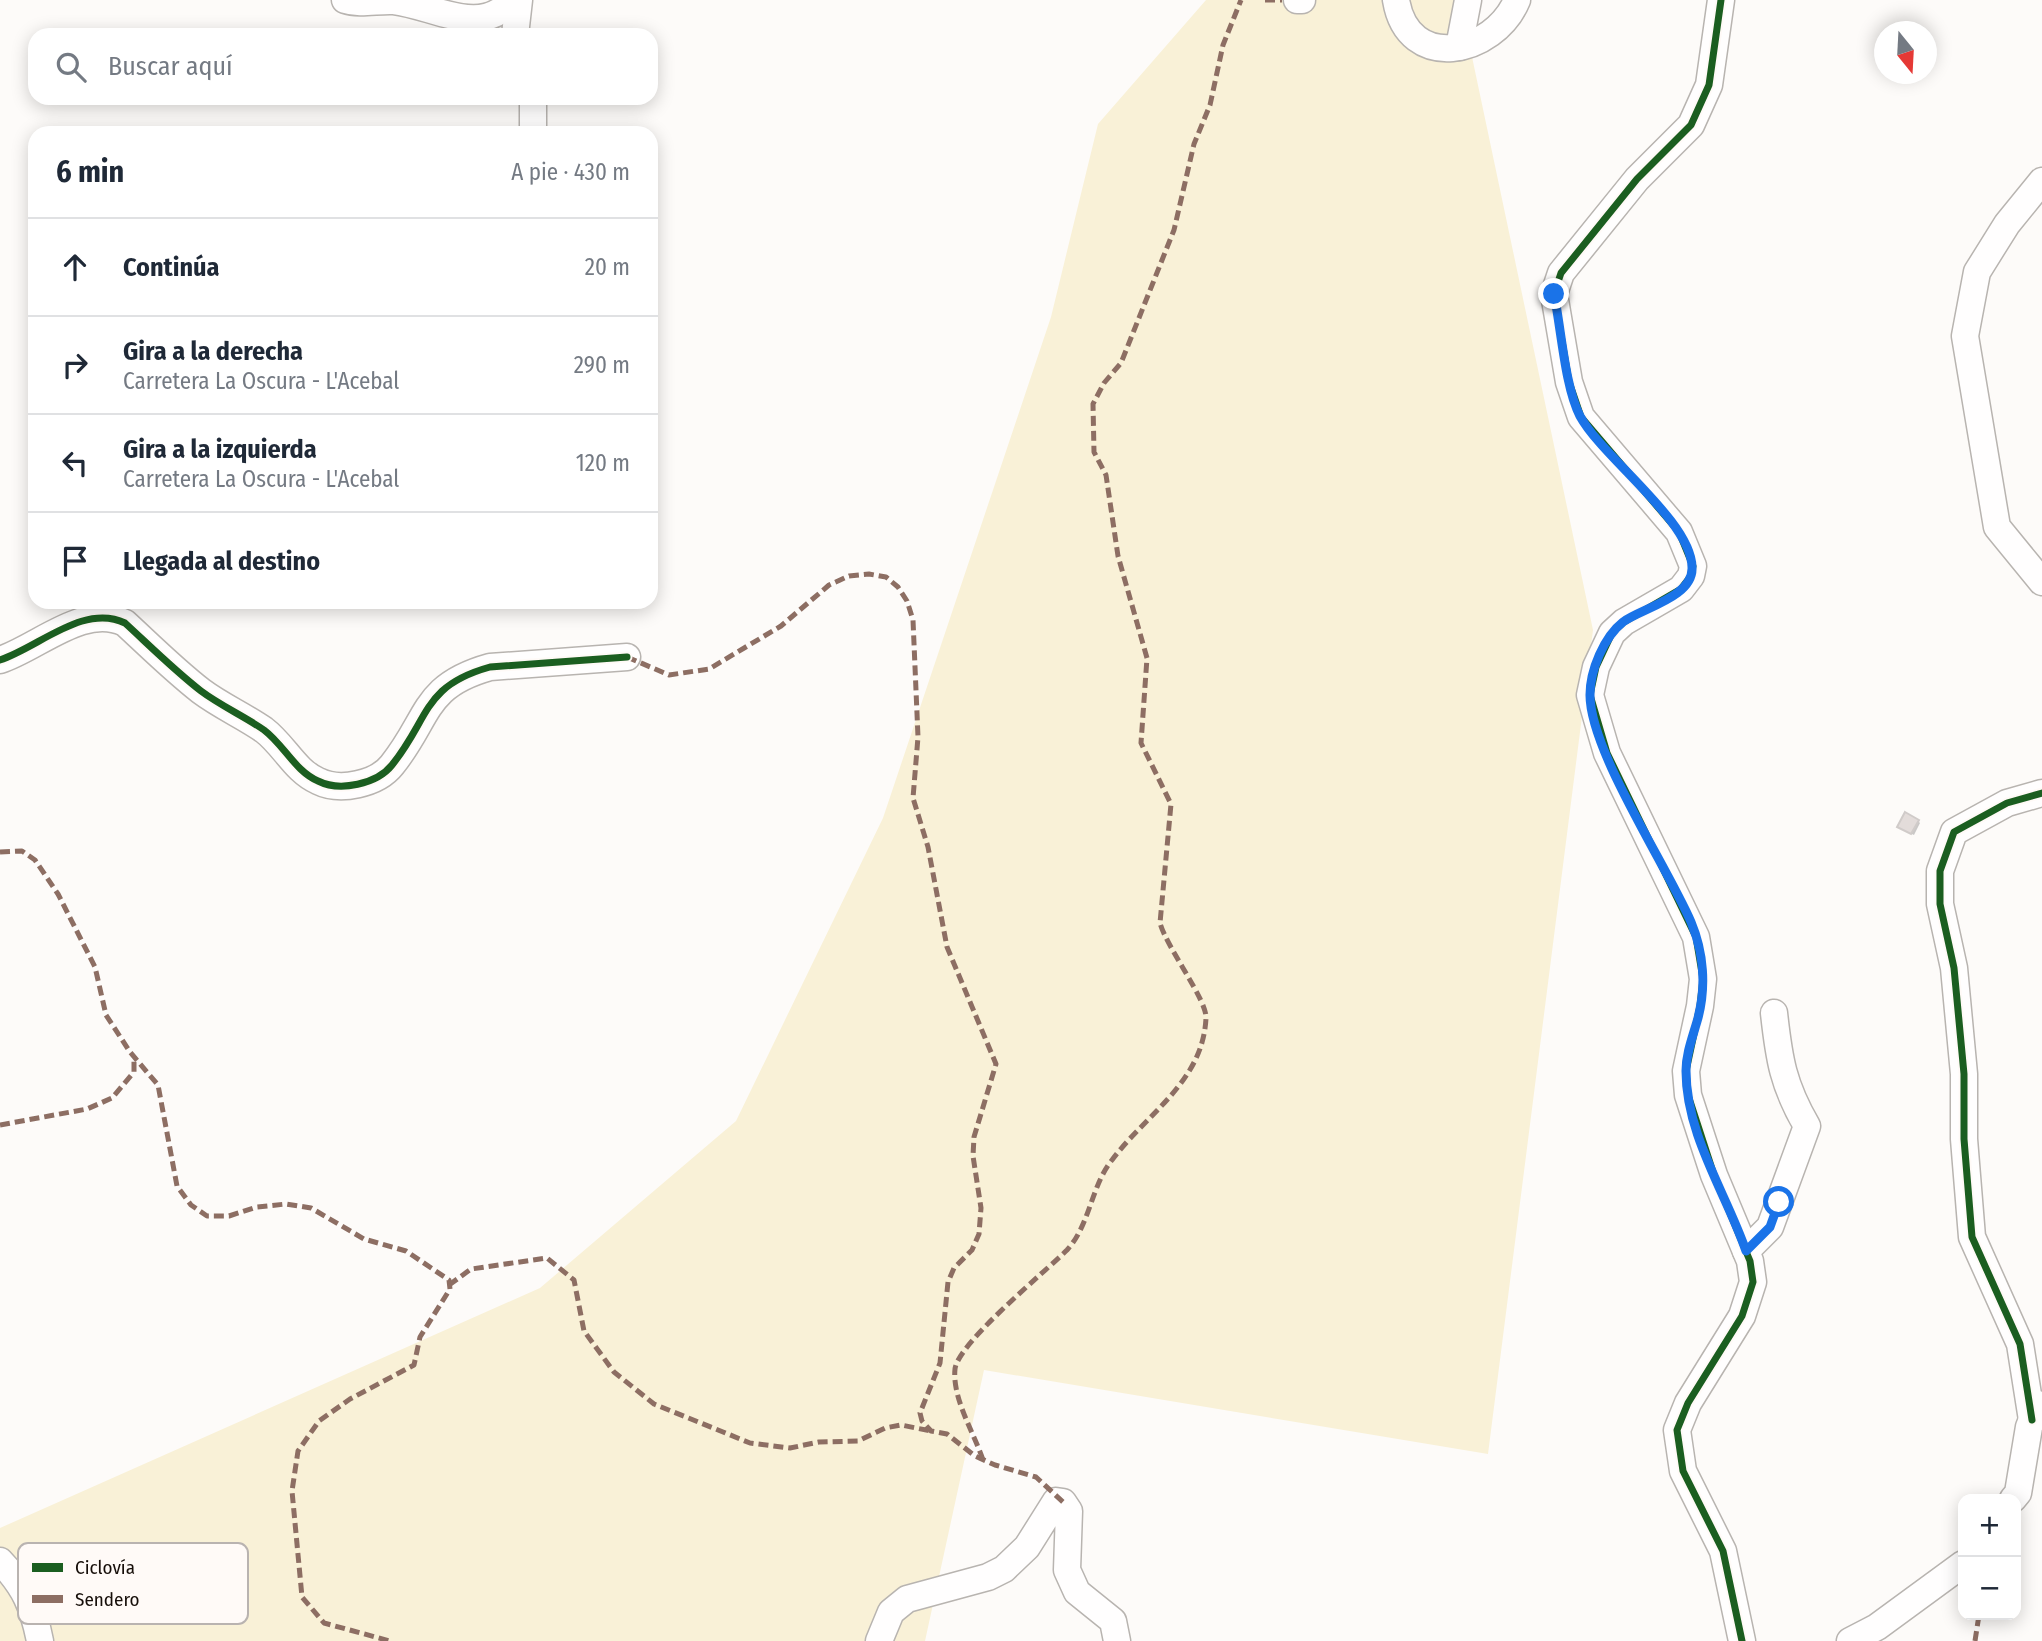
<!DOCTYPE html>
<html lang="es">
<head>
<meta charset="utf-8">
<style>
	:root { --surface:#fff; --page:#f6f6f7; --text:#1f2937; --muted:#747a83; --line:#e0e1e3 }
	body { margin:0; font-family:"Fira Sans Condensed",sans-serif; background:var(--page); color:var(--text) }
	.controls { position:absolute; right:21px; bottom:21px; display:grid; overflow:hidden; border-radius:14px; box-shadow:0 4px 18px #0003 }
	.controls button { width:63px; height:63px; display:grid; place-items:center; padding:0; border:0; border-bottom:2px solid var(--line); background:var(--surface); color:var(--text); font:35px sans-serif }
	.compass { position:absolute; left:1874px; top:21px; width:63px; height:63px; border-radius:50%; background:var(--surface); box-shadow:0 4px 18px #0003; rotate:162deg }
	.stop { position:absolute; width:21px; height:21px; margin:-16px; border:5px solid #1a73e8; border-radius:50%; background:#fff }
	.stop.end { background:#1a73e8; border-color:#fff; box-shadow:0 2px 7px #0008 }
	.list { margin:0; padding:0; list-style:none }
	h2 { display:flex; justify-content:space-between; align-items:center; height:91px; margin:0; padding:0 28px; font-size:30px }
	h2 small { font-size:23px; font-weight:400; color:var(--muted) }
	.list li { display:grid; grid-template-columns:46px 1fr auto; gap:21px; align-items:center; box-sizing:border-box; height:98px; padding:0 28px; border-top:2px solid var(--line) }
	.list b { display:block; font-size:26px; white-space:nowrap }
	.list p { margin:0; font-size:23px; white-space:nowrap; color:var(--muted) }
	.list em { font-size:23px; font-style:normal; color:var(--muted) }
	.icon { flex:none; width:38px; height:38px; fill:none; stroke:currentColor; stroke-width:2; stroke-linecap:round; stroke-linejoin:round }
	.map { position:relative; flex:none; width:2042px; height:1641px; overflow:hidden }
	.search { position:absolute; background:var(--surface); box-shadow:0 4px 18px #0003; left:28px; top:28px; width:630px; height:77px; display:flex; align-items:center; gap:18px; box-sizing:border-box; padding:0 24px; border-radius:21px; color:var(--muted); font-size:26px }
	.panel { position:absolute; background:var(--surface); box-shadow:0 4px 18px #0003; left:28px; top:126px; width:630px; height:483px; border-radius:21px }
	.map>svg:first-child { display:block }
</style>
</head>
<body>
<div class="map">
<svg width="2042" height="1641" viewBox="0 0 2042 1641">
	<rect width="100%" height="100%" fill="#fdfbf9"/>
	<path fill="#f9f1d7" d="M1206,0h254l133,630 -105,824 -504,-84 -59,271h-925v-113l540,-240 196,-167 147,-303 168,-501 47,-193z"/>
	<path fill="#0003" d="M1918,821l2,2 -6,12 -13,-6z"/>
	<path fill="#e3dcda" stroke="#d0cbc9" stroke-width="2" d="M1905,812l14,8 -8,14 -14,-7z"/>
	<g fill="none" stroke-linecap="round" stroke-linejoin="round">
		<defs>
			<g id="minor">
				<path d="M345,0c15,5 33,0 49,1 41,5 87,37 118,-1"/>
				<path d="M1297,0h5"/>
				<path d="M1396,0c12,73 98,55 121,0"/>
				<path d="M1721,0l-12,85 -18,40 -54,54 -76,94 -7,21 15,88 12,35 98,115 14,34 -2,10 -10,13 -57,33 -12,11 -16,34 -6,28 17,58 89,184 7,42 -3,27 -14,65 2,24 26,80 36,86 3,21 -11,34 -54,87 -11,27 6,41 40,80 19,90"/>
				<path d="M515,35l4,-35"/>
				<path d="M1459,47l9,-47"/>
				<path d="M533,133v-35"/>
				<path d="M2042,181l-35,43 -30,48 -12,64 32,191 45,55"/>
				<path d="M0,660c39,-13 84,-57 125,-37 25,23 49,47 76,68 20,15 43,25 63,39 20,15 31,41 54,51 22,11 59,3 74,-16 38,-47 30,-79 98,-98l137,-10"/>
				<path d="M1746,1251l24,-24 37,-101c-24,-41 -28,-67 -33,-113"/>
				<path d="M2032,1420l-12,-76 -48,-107 -8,-98v-65l-10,-106 -14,-64v-33l14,-39 53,-29 35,-10"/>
				<path d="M2013,1499l5,-6 11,-66 9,-23"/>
				<path d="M0,1561c25,26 33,45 40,80"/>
				<path d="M879,1641l12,-29 16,-13 81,-22 16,-8 23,-22 29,-46 7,1 6,9 -2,59 10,22 36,29 4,20"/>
				<path d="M1850,1641l27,-14 86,-63"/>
			</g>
		</defs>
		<use href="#minor" stroke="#b8b4b0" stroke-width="29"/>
		<use href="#minor" stroke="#fffefe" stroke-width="26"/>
		<g stroke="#8d6e63" stroke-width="5" stroke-dasharray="10 5" stroke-linecap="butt">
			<path d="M1265,0h17"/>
			<path d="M627,657l42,18 40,-6 72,-43 48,-41 20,-9 20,-2 17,3 12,10 9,14 6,19 5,117 -5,61 15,49 19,100 49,117 -22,73 -1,19 8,52 -2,26 -7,16 -18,18 -6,14 -8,81 -20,50 2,8 9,10 16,3 28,22 20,9 41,12 27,25"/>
			<path d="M0,852l22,-1 13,9 23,34 37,73 11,48 24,37 28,33 19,101 14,19 16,11h22l28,-9 29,-3 25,4 53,31 42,12 43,29 1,9 -30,48 -6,28 -64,34 -31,22 -21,30 -6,40 10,106 22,26 66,18"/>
			<path d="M0,1125l87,-16 25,-11 22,-26v-16"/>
			<path d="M449,1285l22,-16 76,-11 27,22 10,51 30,41 40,32 96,39 40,5 29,-6 39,-1 27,-13 16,-3 30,6"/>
			<path d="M983,1460c-9,-27 -31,-62 -28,-91 3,-26 90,-97 112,-119 23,-25 24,-64 45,-90 35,-47 91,-78 94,-142 1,-18 -39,-70 -46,-95l11,-119 -30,-61 6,-85 -29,-102 -12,-81 -12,-23 -1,-48 11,-21 17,-20 53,-133 20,-86 16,-39 13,-60 18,-45"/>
			<path d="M1975,1641l4,-26"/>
		</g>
		<defs>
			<g id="cycleway">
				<path d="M1721,0l-12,85 -18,40 -54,54 -76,94 -7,21 15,88 12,35 98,115 14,34 -2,10 -10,13 -57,33 -12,11 -16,34 -6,28 17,58 89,184 7,42 -3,27 -14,65 2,24 26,80 36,86 3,21 -11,34 -54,87 -11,27 6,41 40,80 19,90"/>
				<path d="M0,660c39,-13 84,-57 125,-37 25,23 49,47 76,68 20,15 43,25 63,39 20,15 31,41 54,51 22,11 59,3 74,-16 38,-47 30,-79 98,-98l137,-10"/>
				<path d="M2032,1420l-12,-76 -48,-107 -8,-98v-65l-10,-106 -14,-64v-33l14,-39 53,-29 35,-10"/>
			</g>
		</defs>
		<use href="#cycleway" stroke="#fffaf7" stroke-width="11"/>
		<use href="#cycleway" stroke="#1b5e20" stroke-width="7"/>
	</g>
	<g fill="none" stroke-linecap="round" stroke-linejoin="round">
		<path stroke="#1a73e8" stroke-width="9" d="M1554,294c7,33 11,94 26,122 23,42 111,105 112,151 2,30 -50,41 -69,55 -19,15 -33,48 -33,73 0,56 77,171 101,227 13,31 15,65 7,96 -5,18 -12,35 -12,53 0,64 40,122 60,180l24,-24 9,-25"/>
	</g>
	<rect x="18" y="1543" width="230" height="81" rx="10" fill="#fffaf7" stroke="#b9b3b0" stroke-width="2"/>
	<rect x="32" y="1563" width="31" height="9" fill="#1b5e20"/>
	<rect x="32" y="1595" width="31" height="8" fill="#8d6e63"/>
	<g font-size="19" fill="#160e09">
		<text x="75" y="1574">Ciclovía</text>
		<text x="75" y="1606">Sendero</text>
	</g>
</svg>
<div class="controls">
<button>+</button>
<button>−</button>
</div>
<svg class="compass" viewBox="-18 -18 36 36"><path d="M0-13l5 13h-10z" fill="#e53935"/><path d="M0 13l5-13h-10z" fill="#747a83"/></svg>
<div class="stop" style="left:1779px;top:1202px"></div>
<div class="stop end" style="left:1554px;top:294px"></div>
<div class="search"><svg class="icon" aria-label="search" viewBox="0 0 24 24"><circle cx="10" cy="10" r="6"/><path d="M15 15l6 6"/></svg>Buscar aquí</div>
<section class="panel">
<h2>6 min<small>A pie · 430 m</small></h2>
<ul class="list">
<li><svg class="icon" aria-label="ahead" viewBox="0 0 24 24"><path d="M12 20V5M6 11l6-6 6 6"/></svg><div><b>Continúa</b></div><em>20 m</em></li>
<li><svg class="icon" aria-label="right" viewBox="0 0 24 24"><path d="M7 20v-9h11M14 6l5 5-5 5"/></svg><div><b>Gira a la derecha</b><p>Carretera La Oscura - L'Acebal</p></div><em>290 m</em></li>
<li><svg class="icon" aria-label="left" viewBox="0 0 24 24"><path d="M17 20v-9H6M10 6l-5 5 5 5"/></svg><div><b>Gira a la izquierda</b><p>Carretera La Oscura - L'Acebal</p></div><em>120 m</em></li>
<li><svg class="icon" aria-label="arrive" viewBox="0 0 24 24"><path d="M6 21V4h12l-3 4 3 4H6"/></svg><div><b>Llegada al destino</b></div></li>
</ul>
</section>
</div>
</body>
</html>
